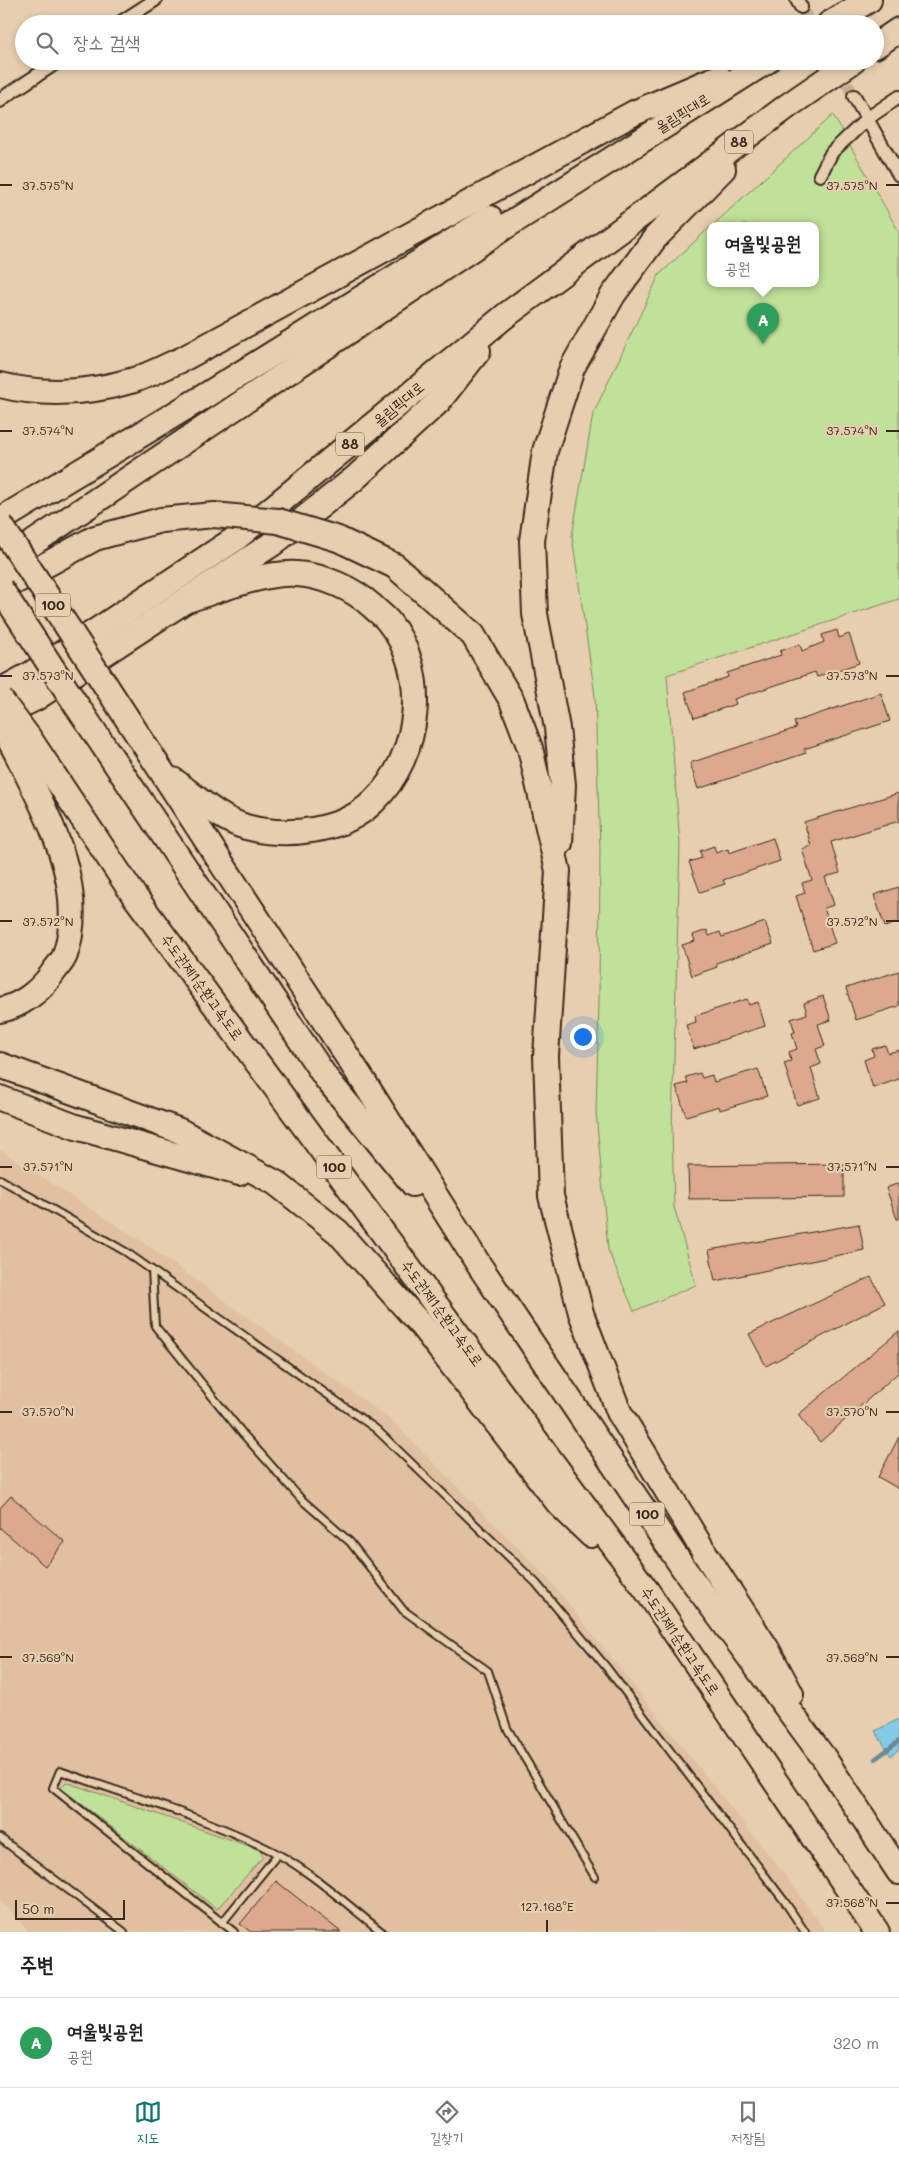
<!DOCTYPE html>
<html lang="ko">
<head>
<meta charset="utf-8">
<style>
	:root { --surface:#fff; --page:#f2f2f2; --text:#202124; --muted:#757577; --line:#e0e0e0; --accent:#0f766e }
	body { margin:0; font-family:Mali,"Poor Story",sans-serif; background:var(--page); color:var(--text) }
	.scale { position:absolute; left:15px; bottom:12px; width:110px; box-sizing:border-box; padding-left:5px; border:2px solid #3b2a1e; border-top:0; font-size:14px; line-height:18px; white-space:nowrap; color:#3b2a1e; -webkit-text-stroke:4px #e7ceaf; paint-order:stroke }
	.you { position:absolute; left:582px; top:1036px; width:18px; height:18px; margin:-12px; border:4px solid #fff; border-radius:50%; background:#1a73e8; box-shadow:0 0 0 8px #1a73e833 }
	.badge { display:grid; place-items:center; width:32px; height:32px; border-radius:50%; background:var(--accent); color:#fff; font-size:16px; font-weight:700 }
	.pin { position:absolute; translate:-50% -41px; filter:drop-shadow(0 1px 2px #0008) }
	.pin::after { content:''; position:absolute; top:26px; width:18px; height:15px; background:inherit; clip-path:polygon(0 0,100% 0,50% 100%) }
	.popup { position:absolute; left:707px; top:222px; width:112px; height:65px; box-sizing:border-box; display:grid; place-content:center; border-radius:10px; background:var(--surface); filter:drop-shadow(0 1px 4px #0005); font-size:16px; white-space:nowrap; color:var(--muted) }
	.popup b { font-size:19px; color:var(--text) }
	.popup::after { content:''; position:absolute; left:50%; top:100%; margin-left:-10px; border:10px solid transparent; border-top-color:var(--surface) }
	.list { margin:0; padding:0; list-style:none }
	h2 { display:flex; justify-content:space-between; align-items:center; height:65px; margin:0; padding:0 20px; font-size:21px }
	h2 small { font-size:16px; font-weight:400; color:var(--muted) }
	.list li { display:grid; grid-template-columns:32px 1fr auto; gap:15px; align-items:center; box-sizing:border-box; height:90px; padding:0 20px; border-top:1px solid var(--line) }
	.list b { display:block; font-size:19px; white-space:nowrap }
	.list p { margin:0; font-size:16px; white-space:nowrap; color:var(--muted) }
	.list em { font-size:16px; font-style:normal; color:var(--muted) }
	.icon { flex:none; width:28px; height:28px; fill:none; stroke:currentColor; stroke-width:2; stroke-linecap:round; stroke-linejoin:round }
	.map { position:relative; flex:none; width:899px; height:1932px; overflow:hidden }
	.search { position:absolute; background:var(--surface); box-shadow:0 2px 8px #0003; left:15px; right:15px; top:15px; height:55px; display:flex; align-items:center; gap:12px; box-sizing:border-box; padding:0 18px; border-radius:28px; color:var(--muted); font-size:19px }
	.sheet { height:155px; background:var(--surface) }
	nav { display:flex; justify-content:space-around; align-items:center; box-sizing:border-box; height:70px; border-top:1px solid var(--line); background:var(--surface); font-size:14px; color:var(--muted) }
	nav a { display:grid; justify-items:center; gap:2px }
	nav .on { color:var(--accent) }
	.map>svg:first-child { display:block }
</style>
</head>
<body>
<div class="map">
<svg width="899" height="1932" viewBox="0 0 899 1932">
	<rect width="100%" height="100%" fill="#e7ceaf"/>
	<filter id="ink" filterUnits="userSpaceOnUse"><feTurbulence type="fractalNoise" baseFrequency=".02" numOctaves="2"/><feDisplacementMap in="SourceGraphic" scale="10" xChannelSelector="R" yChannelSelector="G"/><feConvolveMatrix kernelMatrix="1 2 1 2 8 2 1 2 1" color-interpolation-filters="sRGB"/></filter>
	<g filter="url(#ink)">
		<path fill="#e1c0a2" d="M0,1150l144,93 246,176 157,158 245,307 34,48h-797l-29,-32z"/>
		<g fill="#c0e19a" stroke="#7e865c">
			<path d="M833,115l66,117v367l-232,76 13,169 -8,285 2,78 22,78 -62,26 -26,-61 -12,-139 3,-107 1,-154 -5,-154 -23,-160 21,-122 66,-139 51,-48v56h106v-58h-103z"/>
			<path d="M66,1782l194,68 3,7 -46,52 -156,-121z"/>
		</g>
		<path fill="#84cce5" stroke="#678b95" d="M899,1719v30l-8,7 -16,-25z"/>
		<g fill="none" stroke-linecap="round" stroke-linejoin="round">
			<path stroke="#678b95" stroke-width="4.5" d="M875,1759l24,-18"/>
		</g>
		<g fill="#dca98f" stroke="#3b2a1e">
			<path d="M837,630l2,8 10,-4 10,29 -42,14 -2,-5 -81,27 2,5 -42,14 -9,-26 43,-15 -1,-4 54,-18 -1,-4 20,-7 2,7 22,-9 -2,-7z"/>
			<path d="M881,693l9,28 -86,28 2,4 -108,36 -8,-26 106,-35 -2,-6z"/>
			<path d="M899,793v28l-68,21 9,31 -15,4 9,28 -10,3 11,35 -22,7 -17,-54 9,-3 -3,-10 10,-3 -10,-31 9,-3 -7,-24z"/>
			<path d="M773,838l7,23 -57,19 2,4 -25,8 -11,-30 13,-4 -2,-7 14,-5 2,7 12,-4 1,4z"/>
			<path d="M899,887v35l-14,5 -11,-32z"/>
			<path d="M765,922l8,22 -57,19 1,4 -25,9 -10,-31 13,-4 -2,-6 14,-5 2,6 11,-4 2,5z"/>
			<path d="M899,971v35l-43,14 -10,-32z"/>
			<path d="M823,996l8,24 -13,4 7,22 -9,3 5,15 -10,4 9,30 -23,7 -13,-42 7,-2 -2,-9 8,-3 -5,-16 3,-1 -4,-13 16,-5 -3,-11z"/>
			<path d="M747,999l2,6 9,-3 7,24 -71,23 -8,-24 10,-3 -1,-6z"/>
			<path d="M885,1045l3,8 11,-3v29l-26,9 -9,-28 10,-4 -2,-7z"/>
			<path d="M758,1069l9,27 -47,14 -1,-4 -33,10 -10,-30 12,-3 -2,-6 14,-4 2,5 10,-3 2,7z"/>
			<path d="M844,1164v33l-155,2 -1,-33z"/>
			<path d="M899,1183v36h-2l-11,-31z"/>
			<path d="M859,1224l5,26 -149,31 -6,-31z"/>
			<path d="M871,1277l14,26 -119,63 -17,-32z"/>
			<path d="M899,1331v41l-79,70 -22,-27z"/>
			<path d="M899,1437v52l-21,-12z"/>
			<path d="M11,1496l54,46 -20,24 -45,-38v-20z"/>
			<path d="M276,1881l65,51h-90l-11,-8z"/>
		</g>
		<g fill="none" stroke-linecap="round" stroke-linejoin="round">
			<g stroke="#c5ad92" stroke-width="12" stroke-dasharray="12 6" stroke-linecap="butt">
				<path d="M801,7l10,17"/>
				<path d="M838,68l16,28"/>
			</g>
			<defs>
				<g id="lane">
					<path d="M0,1179l126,73 250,177 160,154 71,85 178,234 20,30"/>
					<path d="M152,1270l3,56 88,108 58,65 49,43 53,68 85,61 19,57 88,149"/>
					<path d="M0,1838l124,94"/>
					<path d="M222,1923l55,-68"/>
					<path d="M234,1932l-181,-144 7,-17c67,24 138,44 202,75 42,19 84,58 120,86"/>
				</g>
				<g id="street">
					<path d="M797,0l4,7"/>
					<path d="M118,24l37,-24"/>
					<path d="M854,96l45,79"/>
					<path d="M0,101l7,-6 52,-34"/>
					<path d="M820,175l12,-23 36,-34 31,-21"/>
				</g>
				<g id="highway">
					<path d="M829,24l40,-24"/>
					<path d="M875,46l24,-16"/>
					<path d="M0,385c44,11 91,8 134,-5 16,-5 32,-14 47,-20l453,-247 85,-36"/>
					<path d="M0,520l208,-126 282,-176"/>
					<path d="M338,539l57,27 78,69 39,66 18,47 28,123 -12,185 5,140 30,117 38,99 87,143 61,94 24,45"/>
					<path d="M0,565l503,-337 264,-167"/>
					<path d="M0,590l95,-52 66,-18"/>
					<path d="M106,686l258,396 115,183 205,304 140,189 75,114"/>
					<path d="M0,691l31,-17 204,-135 270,-223 284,-211 64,-44"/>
					<path d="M77,706l249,372 87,106"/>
					<path d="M0,716l36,-18 236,-154 82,-65 84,-77 40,-51"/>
					<path d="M29,738l104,156 514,697 230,341"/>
					<path d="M173,780c23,17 46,39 73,47 41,11 97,5 128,-26 46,-45 57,-128 14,-180 -4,-5 -11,-10 -16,-15 -20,-18 -48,-30 -75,-32 -33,-2 -78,16 -110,26"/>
					<path d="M560,843l3,-58 -6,-57 -22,-114 -3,-73 13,-90 27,-83 41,-73 42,-57 68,-69"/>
					<path d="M0,1010c21,-4 40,-19 52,-36 4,-6 11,-13 13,-19 24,-70 -21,-146 -51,-207"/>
					<path d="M0,1065l180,66 96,52 62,49 84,94 137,178 32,31"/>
					<path d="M0,1098l76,29 163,46"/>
				</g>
			</defs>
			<use href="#lane" stroke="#3b2a1e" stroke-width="10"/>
			<use href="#street" stroke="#3b2a1e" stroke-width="16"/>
			<use href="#highway" stroke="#3b2a1e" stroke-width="28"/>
			<use href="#lane" stroke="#e7ceaf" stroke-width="6"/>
			<use href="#street" stroke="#e7ceaf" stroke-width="12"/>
			<use href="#highway" stroke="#e7ceaf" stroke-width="24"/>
			<defs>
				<g id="highway-bridge">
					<path d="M161,520l53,-5 64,6 60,18"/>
					<path d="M0,524l106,162"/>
					<path d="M0,588l77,118"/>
					<path d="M0,699l29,39"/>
					<path d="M0,722l14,26"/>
				</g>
			</defs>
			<use href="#highway-bridge" stroke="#3b2a1e" stroke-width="28" stroke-linecap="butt"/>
			<use href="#highway-bridge" stroke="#e7ceaf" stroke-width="24"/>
		</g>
	</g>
	<path fill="none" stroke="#3b2a1e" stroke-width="2" d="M0,185h12M886,185h13M0,431h12M886,431h13M0,676h12M886,676h13M0,921h12M886,921h13M0,1167h12M886,1167h13M0,1412h12M886,1412h13M0,1657h12M886,1657h13M886,1903h13M547,1920v12"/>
	<g text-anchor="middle" stroke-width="4.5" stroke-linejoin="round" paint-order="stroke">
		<g fill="#e7ceaf" stroke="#6f5b4a" stroke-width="1">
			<rect x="725" y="130.5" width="28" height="23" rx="4"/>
			<rect x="336" y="432.5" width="28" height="23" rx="4"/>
			<rect x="35.5" y="593.5" width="35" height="23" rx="4"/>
			<rect x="316.5" y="1155.5" width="35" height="23" rx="4"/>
			<rect x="629.5" y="1502.5" width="35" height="23" rx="4"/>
		</g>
		<g font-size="14" font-weight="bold" fill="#3b2a1e">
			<text x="739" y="147">88</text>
			<text x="350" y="449">88</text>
			<text x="53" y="610">100</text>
			<text x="334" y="1172">100</text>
			<text x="647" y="1519">100</text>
		</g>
		<g font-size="15" fill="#3b2a1e" stroke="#e7ceaf">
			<text transform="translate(683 113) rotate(-32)" y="5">올림픽대로</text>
			<text transform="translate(399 404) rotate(-40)" y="5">올림픽대로</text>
			<text transform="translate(202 987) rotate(54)" y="5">수도권제1순환고속도로</text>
			<text transform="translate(442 1313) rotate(54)" y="5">수도권제1순환고속도로</text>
			<text transform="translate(680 1641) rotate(56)" y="5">수도권제1순환고속도로</text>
		</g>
	</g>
	<g font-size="12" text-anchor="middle" fill="#3b2a1e" stroke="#e7ceaf" stroke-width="4.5" stroke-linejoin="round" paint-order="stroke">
		<text x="48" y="190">37.575°N</text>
		<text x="852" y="190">37.575°N</text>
		<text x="48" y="435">37.574°N</text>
		<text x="852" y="435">37.574°N</text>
		<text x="48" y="680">37.573°N</text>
		<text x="852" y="680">37.573°N</text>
		<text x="48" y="926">37.572°N</text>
		<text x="852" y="926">37.572°N</text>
		<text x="48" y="1171">37.571°N</text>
		<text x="852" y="1171">37.571°N</text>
		<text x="48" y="1416">37.570°N</text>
		<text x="852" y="1416">37.570°N</text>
		<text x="48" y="1662">37.569°N</text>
		<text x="852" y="1662">37.569°N</text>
		<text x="852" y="1907">37.568°N</text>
		<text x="547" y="1911">127.168°E</text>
	</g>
</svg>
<div class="scale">50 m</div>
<div class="you"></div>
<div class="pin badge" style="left:763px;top:344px;background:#2e9e5b">A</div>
<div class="popup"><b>여울빛공원</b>공원</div>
<div class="search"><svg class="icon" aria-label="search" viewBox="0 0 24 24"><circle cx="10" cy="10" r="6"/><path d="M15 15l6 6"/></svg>장소 검색</div>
</div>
<section class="sheet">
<h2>주변<small></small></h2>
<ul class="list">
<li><span class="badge" style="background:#2e9e5b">A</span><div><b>여울빛공원</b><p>공원</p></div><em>320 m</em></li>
</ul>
</section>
<nav>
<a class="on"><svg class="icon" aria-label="map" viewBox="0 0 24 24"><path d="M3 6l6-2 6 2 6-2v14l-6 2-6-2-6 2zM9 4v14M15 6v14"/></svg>지도</a>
<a><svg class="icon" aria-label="directions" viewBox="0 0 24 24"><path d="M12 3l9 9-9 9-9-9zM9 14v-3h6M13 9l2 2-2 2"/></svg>길찾기</a>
<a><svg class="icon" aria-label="saved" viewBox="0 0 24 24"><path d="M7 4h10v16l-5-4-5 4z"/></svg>저장됨</a>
</nav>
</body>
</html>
